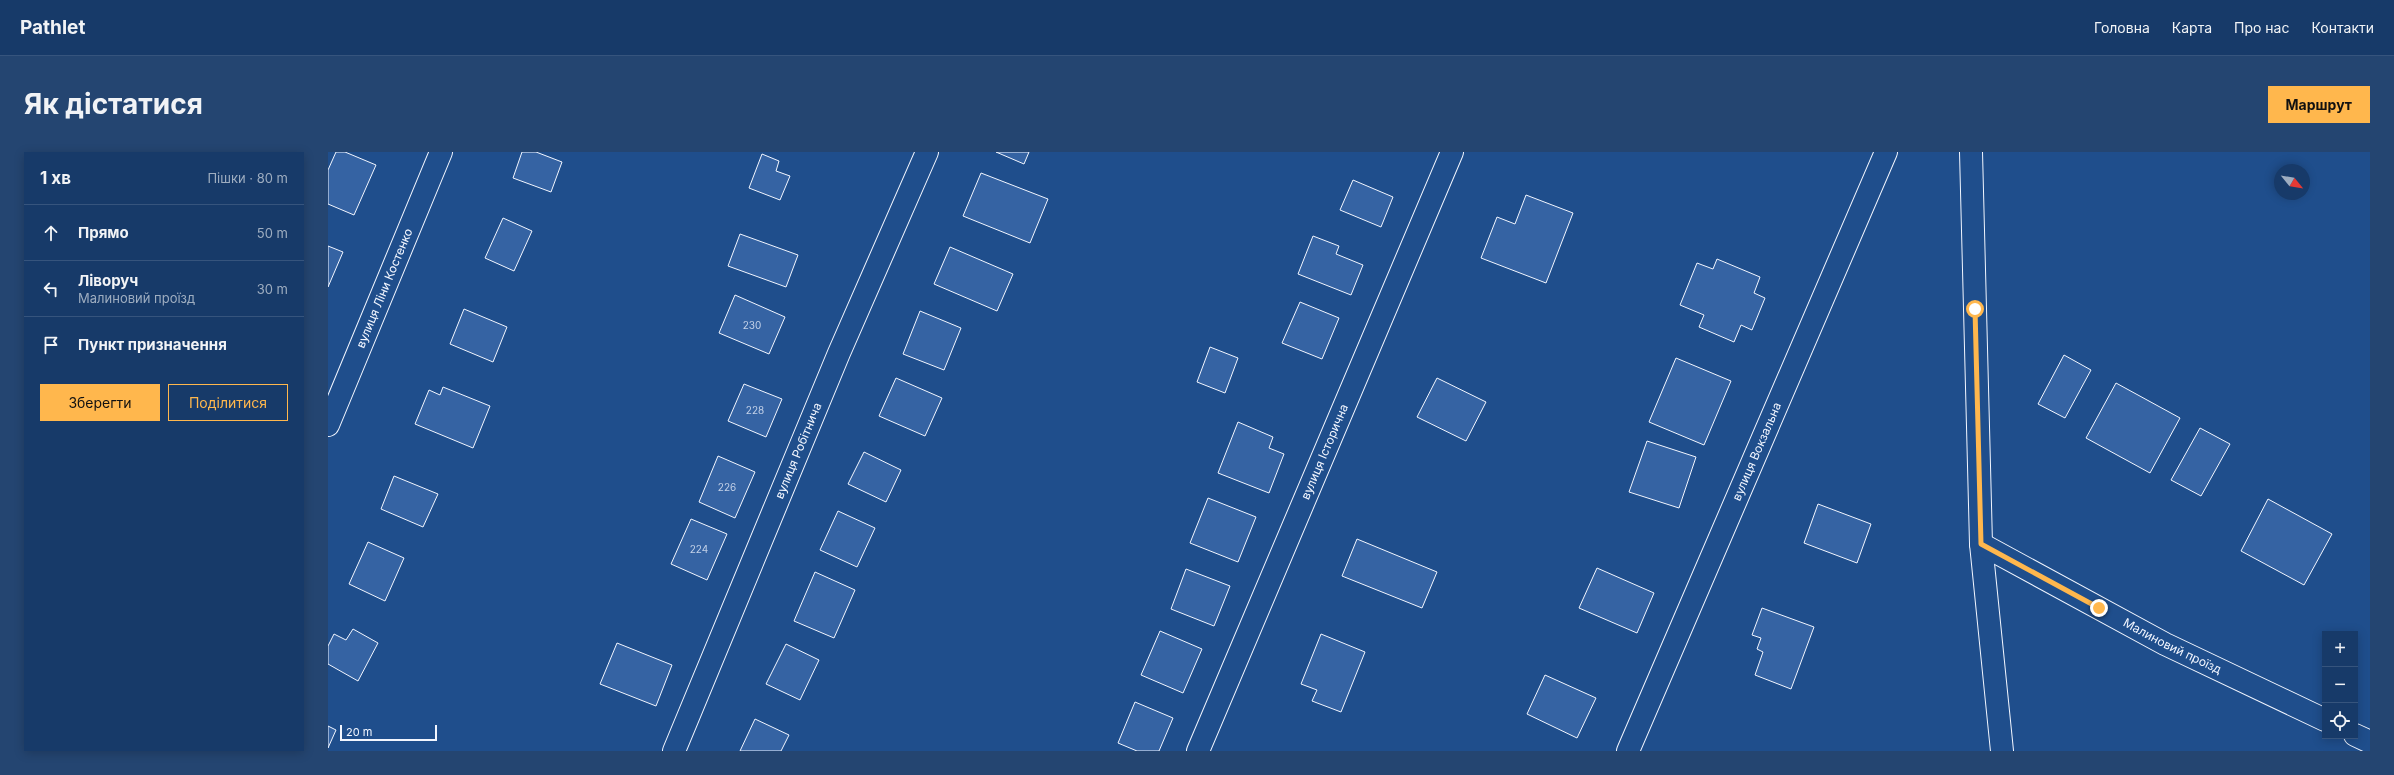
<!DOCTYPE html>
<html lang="uk">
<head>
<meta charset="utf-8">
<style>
	:root { --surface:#173a69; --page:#244571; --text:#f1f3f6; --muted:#9eadc0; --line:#36547d; --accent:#ffb74d }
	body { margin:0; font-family:Inter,sans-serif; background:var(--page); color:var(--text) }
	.controls { position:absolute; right:12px; bottom:12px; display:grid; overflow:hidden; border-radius:0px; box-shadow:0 2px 10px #0003 }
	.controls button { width:36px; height:36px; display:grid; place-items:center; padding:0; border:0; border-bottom:1px solid var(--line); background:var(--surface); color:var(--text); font:20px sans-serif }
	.compass { position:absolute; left:1946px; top:12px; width:36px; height:36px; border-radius:50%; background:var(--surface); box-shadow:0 2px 10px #0003; rotate:120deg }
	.scale { position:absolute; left:12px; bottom:10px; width:97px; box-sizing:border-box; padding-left:4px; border:2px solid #f2f6ff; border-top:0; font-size:11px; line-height:14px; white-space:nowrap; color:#f2f6ff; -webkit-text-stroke:3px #1f4e8c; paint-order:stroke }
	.stop { position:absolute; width:12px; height:12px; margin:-9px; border:3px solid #ffb74d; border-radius:50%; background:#fff }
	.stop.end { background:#ffb74d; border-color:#fff; box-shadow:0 1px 4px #0008 }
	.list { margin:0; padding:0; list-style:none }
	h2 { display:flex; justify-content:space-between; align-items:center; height:52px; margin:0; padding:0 16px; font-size:17px }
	h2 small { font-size:13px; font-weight:400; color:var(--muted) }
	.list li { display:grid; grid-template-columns:26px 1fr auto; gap:12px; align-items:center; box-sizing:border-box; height:56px; padding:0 16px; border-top:1px solid var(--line) }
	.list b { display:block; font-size:15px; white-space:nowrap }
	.list p { margin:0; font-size:13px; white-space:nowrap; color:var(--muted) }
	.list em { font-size:13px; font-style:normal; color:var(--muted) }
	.actions { display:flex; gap:8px; padding:12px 16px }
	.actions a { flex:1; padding:9px 0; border:1px solid var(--accent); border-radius:0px; text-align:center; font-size:14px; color:var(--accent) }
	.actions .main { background:var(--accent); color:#111 }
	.icon { flex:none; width:22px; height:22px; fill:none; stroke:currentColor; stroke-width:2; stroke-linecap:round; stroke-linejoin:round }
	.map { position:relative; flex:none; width:2042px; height:599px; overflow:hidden; border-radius:0px }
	header { display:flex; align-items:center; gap:24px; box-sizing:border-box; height:56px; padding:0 20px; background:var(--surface); border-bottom:1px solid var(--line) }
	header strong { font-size:19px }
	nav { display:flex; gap:22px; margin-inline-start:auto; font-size:14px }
	.intro { display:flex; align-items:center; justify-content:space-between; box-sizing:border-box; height:96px; padding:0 24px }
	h1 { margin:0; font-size:28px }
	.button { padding:10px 18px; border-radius:0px; background:var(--accent); color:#111; font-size:14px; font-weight:700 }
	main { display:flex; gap:24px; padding:0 24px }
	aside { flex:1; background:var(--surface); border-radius:0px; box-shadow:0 2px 10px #0003 }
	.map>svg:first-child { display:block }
</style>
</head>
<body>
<header>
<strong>Pathlet</strong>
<nav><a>Головна</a><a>Карта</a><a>Про нас</a><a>Контакти</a></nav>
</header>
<div class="intro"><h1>Як дістатися</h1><a class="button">Маршрут</a></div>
<main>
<aside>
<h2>1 хв<small>Пішки · 80 m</small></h2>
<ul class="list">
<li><svg class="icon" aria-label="ahead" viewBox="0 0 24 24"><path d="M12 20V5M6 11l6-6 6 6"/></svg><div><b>Прямо</b></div><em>50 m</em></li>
<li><svg class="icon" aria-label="left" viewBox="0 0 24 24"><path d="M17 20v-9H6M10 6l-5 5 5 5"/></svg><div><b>Ліворуч</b><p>Малиновий проїзд</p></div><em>30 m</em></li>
<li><svg class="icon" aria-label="arrive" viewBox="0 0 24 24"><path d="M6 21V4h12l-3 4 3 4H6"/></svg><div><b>Пункт призначення</b></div></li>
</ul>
<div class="actions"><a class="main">Зберегти</a><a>Поділитися</a></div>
</aside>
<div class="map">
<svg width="2042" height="599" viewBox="0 0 2042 599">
	<rect width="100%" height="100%" fill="#1f4e8c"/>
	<g fill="#3563a3" stroke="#f2f6ff">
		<path d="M8,0h9l31,13 -22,50 -26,-11v-34z"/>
		<path d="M194,0h14l26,10 -11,30 -38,-14z"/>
		<path d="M668,0h33l-5,12z"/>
		<path d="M434,2l17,7 -3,10 14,5 -10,24 -31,-12z"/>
		<path d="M653,21l67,26 -18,44 -67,-27z"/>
		<path d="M1025,28l40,17 -12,30 -41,-17z"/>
		<path d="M1198,43l47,18 -27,70 -65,-25 16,-41 18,7z"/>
		<path d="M175,66l29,13 -18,40 -29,-13z"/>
		<path d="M412,82l58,21 -12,32 -58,-21z"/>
		<path d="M985,84l26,10 -3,8 27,11 -12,30 -53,-21z"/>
		<path d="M0,94l15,6 -15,35z"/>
		<path d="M622,95l63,27 -16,37 -63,-27z"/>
		<path d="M1389,107l43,18 -6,16 11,5 -13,32 -11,-5 -7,17 -35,-15 5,-12 -24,-10 17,-42 16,6z"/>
		<path d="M407,143l50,22 -16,37 -50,-21z"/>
		<path d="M972,150l39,16 -17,41 -40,-16z"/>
		<path d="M136,157l43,18 -14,35 -43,-18z"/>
		<path d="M592,159l41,17 -17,42 -41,-16z"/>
		<path d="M882,195l28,11 -13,35 -28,-11z"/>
		<path d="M1736,203l27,15 -26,48 -27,-14z"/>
		<path d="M1348,206l55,23 -27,64 -55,-23z"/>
		<path d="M568,226l46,20 -17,38 -46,-20z"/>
		<path d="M1109,226l49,24 -20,39 -49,-24z"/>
		<path d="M1788,231l64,35 -30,55 -64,-35z"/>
		<path d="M416,232l38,15 -16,38 -38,-16z"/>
		<path d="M115,235l47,19 -17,42 -58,-24 14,-34 11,5z"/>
		<path d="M910,270l35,15 -4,11 15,6 -15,39 -51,-20z"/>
		<path d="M1872,276l30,16 -29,52 -30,-16z"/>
		<path d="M1319,289l49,16 -17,51 -50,-16z"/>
		<path d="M536,300l37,18 -15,32 -38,-18z"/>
		<path d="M390,304l37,16 -20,46 -36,-16z"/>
		<path d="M66,324l44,18 -15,33 -42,-18z"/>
		<path d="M880,346l48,19 -18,45 -48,-19z"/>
		<path d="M1940,347l64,35 -28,51 -63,-34z"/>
		<path d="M1490,352l53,20 -14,39 -53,-20z"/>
		<path d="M510,359l37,17 -18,39 -37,-17z"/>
		<path d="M363,367l36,15 -20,46 -36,-16z"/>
		<path d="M1029,387l80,33 -15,36 -80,-32z"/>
		<path d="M40,390l36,16 -19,43 -36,-17z"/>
		<path d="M1269,416l57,25 -17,40 -58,-25z"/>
		<path d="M858,417l44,17 -16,40 -43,-17z"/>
		<path d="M487,420l40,18 -21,48 -40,-17z"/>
		<path d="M1434,456l52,19 -23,62 -36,-14 8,-23 -6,-3 4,-11 -9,-3z"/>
		<path d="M25,477l25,14 -20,38 -30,-17v-18l6,-12 12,6z"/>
		<path d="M832,479l42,18 -19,44 -42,-18z"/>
		<path d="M993,482l44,18 -24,60 -29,-11 5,-11 -16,-6z"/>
		<path d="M289,491l55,22 -16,41 -56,-22z"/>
		<path d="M458,492l33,16 -19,40 -34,-16z"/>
		<path d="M1217,523l51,23 -19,40 -50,-24z"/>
		<path d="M807,550l38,16 -14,33h-22l-19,-8z"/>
		<path d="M427,567l34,16 -8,16h-41z"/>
		<path d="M0,574l8,4 -8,18z"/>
	</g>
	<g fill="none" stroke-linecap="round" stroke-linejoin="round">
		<defs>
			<g id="minor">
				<path d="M1643,0l10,392 21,207"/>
				<path id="s1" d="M0,273l113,-273"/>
				<path id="s2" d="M1653,392l184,100 160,76"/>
				<path d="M2027,583l15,7"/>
				<path id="s3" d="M346,599l165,-398 88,-201"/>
				<path id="s4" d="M870,599l254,-599"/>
				<path id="s5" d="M1300,599l258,-599"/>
			</g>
		</defs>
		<use href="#minor" stroke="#f2f6ff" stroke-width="24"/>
		<use href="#minor" stroke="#1f4e8c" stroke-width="22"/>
	</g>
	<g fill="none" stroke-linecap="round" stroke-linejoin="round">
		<path stroke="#ffb74d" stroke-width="5" d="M1647,157l6,235 118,64"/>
	</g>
	<g text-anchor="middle" stroke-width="3" stroke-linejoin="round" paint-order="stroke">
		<g font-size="10" fill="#c3d1e8">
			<text x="424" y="177">230</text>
			<text x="427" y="262">228</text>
			<text x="399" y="339">226</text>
			<text x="371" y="401">224</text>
		</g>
		<g font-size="12" fill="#f2f6ff" stroke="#1f4e8c">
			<text dy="4" stroke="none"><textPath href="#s1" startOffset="148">вулиця Ліни Костенко</textPath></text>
			<text dy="4" stroke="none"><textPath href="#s3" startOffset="325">вулиця Робітнича</textPath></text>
			<text dy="4" stroke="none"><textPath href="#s4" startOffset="325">вулиця Історична</textPath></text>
			<text dy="4" stroke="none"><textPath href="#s5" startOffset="326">вулиця Вокзальна</textPath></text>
			<text dy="4" stroke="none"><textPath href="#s2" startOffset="217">Малиновий проїзд</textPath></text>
		</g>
	</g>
</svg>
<div class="controls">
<button>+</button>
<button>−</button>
<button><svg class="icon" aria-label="locate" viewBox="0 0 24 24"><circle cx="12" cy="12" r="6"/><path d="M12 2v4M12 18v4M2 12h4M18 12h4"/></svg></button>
</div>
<svg class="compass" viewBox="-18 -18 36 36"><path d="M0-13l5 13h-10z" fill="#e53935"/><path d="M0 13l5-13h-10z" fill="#9eadc0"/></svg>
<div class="scale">20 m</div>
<div class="stop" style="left:1647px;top:157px"></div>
<div class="stop end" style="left:1771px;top:456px"></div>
</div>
</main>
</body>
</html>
